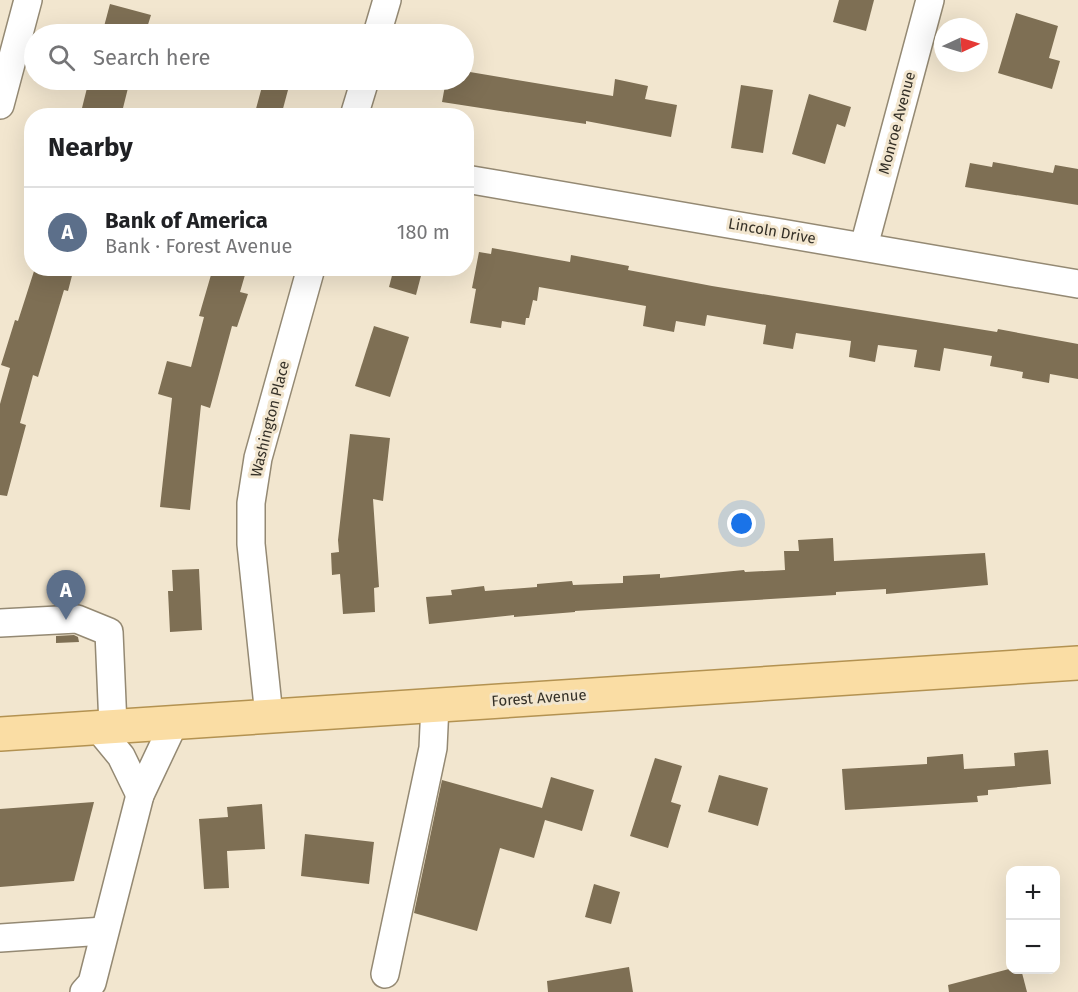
<!DOCTYPE html>
<html lang="en">
<head>
<meta charset="utf-8">
<style>
	:root { --surface:#fff; --page:#f6f6f6; --text:#202124; --muted:#757577; --line:#e0e0e0; --accent:#ea580c }
	body { margin:0; font-family:"Fira Sans",sans-serif; background:var(--page); color:var(--text) }
	.controls { position:absolute; right:18px; bottom:18px; display:grid; overflow:hidden; border-radius:12px; box-shadow:0 6px 24px #0002 }
	.controls button { width:54px; height:54px; display:grid; place-items:center; padding:0; border:0; border-bottom:2px solid var(--line); background:var(--surface); color:var(--text); font:30px sans-serif }
	.compass { position:absolute; left:934px; top:18px; width:54px; height:54px; border-radius:50%; background:var(--surface); box-shadow:0 6px 24px #0002; rotate:86deg }
	.you { position:absolute; left:742px; top:524px; width:21px; height:21px; margin:-15px; border:4px solid #fff; border-radius:50%; background:#1a73e8; box-shadow:0 0 0 9px #1a73e833 }
	.badge { display:grid; place-items:center; width:39px; height:39px; border-radius:50%; background:var(--accent); color:#fff; font-size:20px; font-weight:700 }
	.pin { position:absolute; translate:-50% -50px; filter:drop-shadow(0 2px 3px #0008) }
	.pin::after { content:''; position:absolute; top:32px; width:21px; height:18px; background:inherit; clip-path:polygon(0 0,100% 0,50% 100%) }
	.list { margin:0; padding:0; list-style:none }
	h2 { display:flex; justify-content:space-between; align-items:center; height:78px; margin:0; padding:0 24px; font-size:26px }
	h2 small { font-size:20px; font-weight:400; color:var(--muted) }
	.list li { display:grid; grid-template-columns:39px 1fr auto; gap:18px; align-items:center; box-sizing:border-box; height:90px; padding:0 24px; border-top:2px solid var(--line) }
	.list b { display:block; font-size:22px; white-space:nowrap }
	.list p { margin:0; font-size:20px; white-space:nowrap; color:var(--muted) }
	.list em { font-size:20px; font-style:normal; color:var(--muted) }
	.icon { flex:none; width:33px; height:33px; fill:none; stroke:currentColor; stroke-width:2; stroke-linecap:round; stroke-linejoin:round }
	.map { position:relative; flex:none; width:1078px; height:992px; overflow:hidden }
	.search { position:absolute; background:var(--surface); box-shadow:0 6px 24px #0002; left:24px; top:24px; width:450px; height:66px; display:flex; align-items:center; gap:15px; box-sizing:border-box; padding:0 21px; border-radius:33px; color:var(--muted); font-size:22px }
	.panel { position:absolute; background:var(--surface); box-shadow:0 6px 24px #0002; left:24px; top:108px; width:450px; height:168px; border-radius:24px }
	.map>svg:first-child { display:block }
</style>
</head>
<body>
<div class="map">
<svg width="1078" height="992" viewBox="0 0 1078 992">
	<rect width="100%" height="100%" fill="#f2e6cf"/>
	<g fill="#7e6f54">
		<path d="M839,0h35l-8,31 -33,-9z"/>
		<path d="M110,4l41,11 -6,19h-43z"/>
		<path d="M1016,13l42,13 -9,32 11,3 -8,28 -54,-16z"/>
		<path d="M464,71l149,25 2,-17 33,7 -3,13 32,6 -6,32 -85,-16v3l-144,-22 4,-22h18z"/>
		<path d="M89,80h41l-9,36h-41z"/>
		<path d="M263,83l25,7 -7,26h-27z"/>
		<path d="M741,85l32,5 -10,63 -32,-5z"/>
		<path d="M809,94l42,13 -6,20 -8,-3 -12,40 -33,-10z"/>
		<path d="M993,162l60,11 2,-8 23,4v36l-113,-18 5,-24 22,4z"/>
		<path d="M492,248l78,14 1,-7 58,11 -1,4 84,16 285,46 1,-3 80,15v35l-28,-5 -1,9 -27,-5 1,-6 -33,-6 2,-10 -48,-8 -4,23 -26,-4 3,-17 -39,-5 -3,17 -26,-5 2,-16 -55,-8 -3,16 -30,-5 3,-19 -59,-10 -2,11 -29,-5 -2,11 -31,-6 3,-20 -107,-19 -2,14 -4,-1 -4,18h-3l-1,7 -23,-4 -1,7 -31,-5 6,-34 -4,-1 7,-36 12,2z"/>
		<path d="M35,268h39l-6,23 -4,-1 -26,87 -5,-2 -13,48 6,2 -19,71 -7,-1v-91l10,-36 -9,-3 14,-45 3,1z"/>
		<path d="M213,268h34l-7,24 8,2 -11,33 -5,-1 -22,82 -9,-3 -11,105 -30,-3 12,-109 -14,-4 9,-33 24,6 13,-50 -5,-1z"/>
		<path d="M394,268h29l-7,27 -27,-8z"/>
		<path d="M374,326l35,11 -19,60 -35,-11z"/>
		<path d="M350,434l40,4 -7,63 -10,-2 6,88 -5,1 1,24 -32,2 -3,-40 -8,1 -1,-22 8,-1 -1,-12z"/>
		<path d="M833,538l1,23 151,-8 3,32 -102,9v-5l-50,3v3l-261,16v1l-61,5v-2l-85,9 -3,-27 26,-2 -1,-5 33,-4 1,5 52,-4v-3l35,-3 1,4 50,-2v-7l37,-2v4l84,-8 1,2 40,-2 -1,-19h15l-1,-11z"/>
		<path d="M199,569l3,61 -32,2 -2,-41h5l-1,-21z"/>
		<path d="M76,595v8l-22,1v-8z"/>
		<path d="M74,635l4,2 1,5 -23,1v-7z"/>
		<path d="M1048,750l3,34 -63,6v5l-11,1 1,6 -133,8 -3,-41 85,-5v-7l36,-3 1,15 51,-3 -1,-13z"/>
		<path d="M655,758l27,8 -11,36 10,3 -13,43 -38,-12z"/>
		<path d="M719,775l49,13 -10,38 -50,-14z"/>
		<path d="M551,777l43,13 -12,41 -37,-11 -11,38 -34,-10 -23,83 -63,-18 28,-133 100,28z"/>
		<path d="M94,802l-20,79 -74,6v-78z"/>
		<path d="M262,804l3,45 -38,2 2,37 -25,1 -5,-70 29,-2 -1,-10z"/>
		<path d="M305,834l69,8 -5,42 -68,-8z"/>
		<path d="M594,884l26,8 -9,32 -26,-7z"/>
		<path d="M629,967l4,25h-85l-1,-11z"/>
		<path d="M1009,969h12l6,23h-78l-1,-7z"/>
	</g>
	<g fill="none" stroke-linecap="round" stroke-linejoin="round">
		<defs>
			<g id="minor">
				<path d="M377,34l10,-34"/>
				<path d="M0,105l28,-105"/>
				<path d="M354,116l11,-36"/>
				<path d="M466,179l612,105"/>
				<path d="M864,246l66,-246"/>
				<path d="M0,623l77,-4 32,13 4,94"/>
				<path d="M269,716l-18,-172v-41l7,-45 53,-190"/>
				<path d="M97,727l24,29 19,39"/>
				<path d="M0,938l104,-7"/>
				<path d="M385,974l48,-226 2,-43"/>
				<path d="M84,992l8,-9 48,-188 35,-74"/>
			</g>
			<path id="major" d="M0,734l1078,-71"/>
		</defs>
		<use href="#minor" stroke="#948973" stroke-width="30"/>
		<use href="#major" stroke="#b39251" stroke-width="36"/>
		<use href="#minor" stroke="#fff" stroke-width="27"/>
		<use href="#major" stroke="#fadda4" stroke-width="33"/>
	</g>
	<g text-anchor="middle" stroke-width="6" stroke-linejoin="round" paint-order="stroke">
		<g font-size="15" fill="#343027" stroke="#f2e6cf">
			<text transform="translate(897 123) rotate(-75)" y="5">Monroe Avenue</text>
			<text transform="translate(772 231) rotate(10)" y="5">Lincoln Drive</text>
			<text transform="translate(270 419) rotate(-76)" y="5">Washington Place</text>
			<text transform="translate(539 698) rotate(-4)" y="5">Forest Avenue</text>
		</g>
	</g>
</svg>
<div class="controls">
<button>+</button>
<button>−</button>
</div>
<svg class="compass" viewBox="-18 -18 36 36"><path d="M0-13l5 13h-10z" fill="#e53935"/><path d="M0 13l5-13h-10z" fill="#757577"/></svg>
<div class="you"></div>
<div class="pin badge" style="left:66px;top:620px;background:#5c6f8a">A</div>
<div class="search"><svg class="icon" aria-label="search" viewBox="0 0 24 24"><circle cx="10" cy="10" r="6"/><path d="M15 15l6 6"/></svg>Search here</div>
<section class="panel">
<h2>Nearby<small></small></h2>
<ul class="list">
<li><span class="badge" style="background:#5c6f8a">A</span><div><b>Bank of America</b><p>Bank · Forest Avenue</p></div><em>180 m</em></li>
</ul>
</section>
</div>
</body>
</html>
